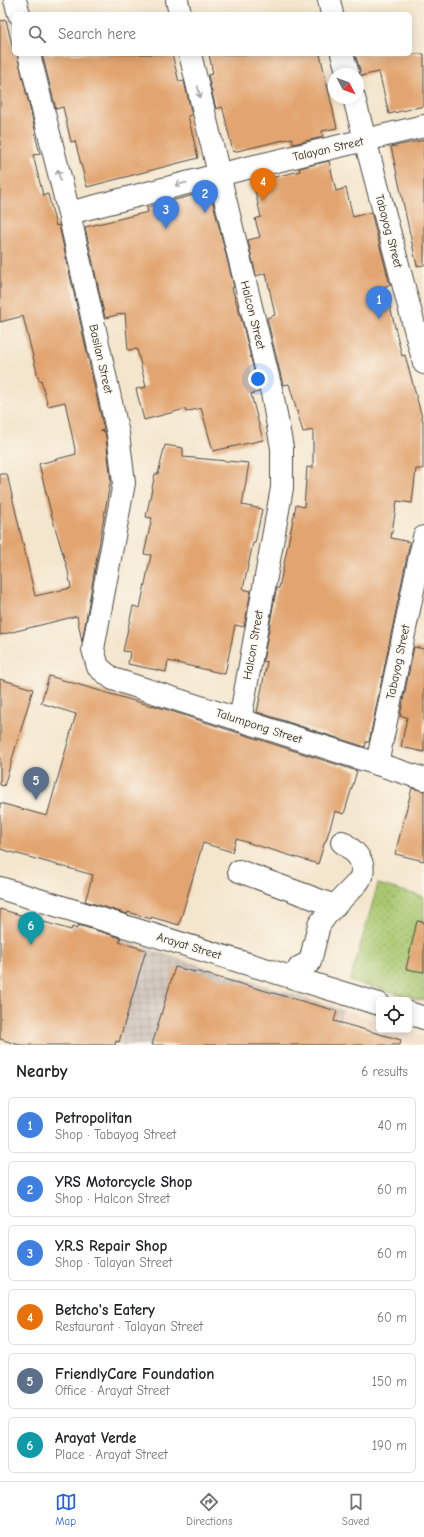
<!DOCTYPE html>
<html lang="en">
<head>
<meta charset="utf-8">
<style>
	:root { --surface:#fff; --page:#f2f2f2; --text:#202124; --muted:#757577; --line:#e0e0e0; --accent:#2563eb }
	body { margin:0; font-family:"Comic Neue",sans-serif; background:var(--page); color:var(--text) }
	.controls { position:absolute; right:12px; bottom:12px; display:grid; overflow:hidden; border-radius:6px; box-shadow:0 2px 10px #0003 }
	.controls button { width:36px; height:36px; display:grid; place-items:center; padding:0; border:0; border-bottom:1px solid var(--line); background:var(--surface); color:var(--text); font:20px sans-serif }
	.compass { position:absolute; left:328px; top:68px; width:36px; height:36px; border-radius:50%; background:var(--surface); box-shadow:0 2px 10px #0003; rotate:131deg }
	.you { position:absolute; left:258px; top:379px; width:14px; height:14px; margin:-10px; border:3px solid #fff; border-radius:50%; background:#1a73e8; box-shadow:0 0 0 6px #1a73e833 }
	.badge { display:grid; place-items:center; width:26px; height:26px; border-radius:50%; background:var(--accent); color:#fff; font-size:13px; font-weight:700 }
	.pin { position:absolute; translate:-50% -33px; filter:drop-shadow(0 1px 2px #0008) }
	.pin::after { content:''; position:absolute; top:21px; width:14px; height:12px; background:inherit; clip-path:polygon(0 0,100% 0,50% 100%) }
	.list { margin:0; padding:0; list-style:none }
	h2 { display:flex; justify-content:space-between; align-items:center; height:52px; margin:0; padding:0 16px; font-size:17px }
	h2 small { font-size:13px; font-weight:400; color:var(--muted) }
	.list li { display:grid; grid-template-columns:26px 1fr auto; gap:12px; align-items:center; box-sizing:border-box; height:56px; margin:0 8px 8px; padding:0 8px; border:1px solid var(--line); border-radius:6px }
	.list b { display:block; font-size:15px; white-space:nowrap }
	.list p { margin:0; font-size:13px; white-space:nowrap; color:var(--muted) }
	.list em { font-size:13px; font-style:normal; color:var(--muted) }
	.icon { flex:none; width:22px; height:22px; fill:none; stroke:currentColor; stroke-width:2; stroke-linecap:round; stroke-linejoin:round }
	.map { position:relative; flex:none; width:424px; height:1045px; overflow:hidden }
	.search { position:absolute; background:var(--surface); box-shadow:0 2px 10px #0003; left:12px; right:12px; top:12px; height:44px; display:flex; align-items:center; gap:10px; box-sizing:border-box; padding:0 14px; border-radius:6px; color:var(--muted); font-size:15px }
	.sheet { height:436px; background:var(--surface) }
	nav { display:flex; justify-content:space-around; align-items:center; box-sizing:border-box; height:56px; border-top:1px solid var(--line); background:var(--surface); font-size:11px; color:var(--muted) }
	nav a { display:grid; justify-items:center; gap:2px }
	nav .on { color:var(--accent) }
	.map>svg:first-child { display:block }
</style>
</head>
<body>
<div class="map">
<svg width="424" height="1045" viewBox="0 0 424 1045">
	<defs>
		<pattern id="industrial-grid" width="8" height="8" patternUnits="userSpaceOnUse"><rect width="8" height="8" fill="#cec2b9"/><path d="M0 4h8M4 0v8" fill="none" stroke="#b1a79f"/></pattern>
		<pattern id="grass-dots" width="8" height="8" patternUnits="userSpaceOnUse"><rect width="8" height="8" fill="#a9c870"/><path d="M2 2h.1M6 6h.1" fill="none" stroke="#8aa35c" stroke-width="1.8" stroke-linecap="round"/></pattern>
	</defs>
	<rect width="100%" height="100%" fill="#fbf7ec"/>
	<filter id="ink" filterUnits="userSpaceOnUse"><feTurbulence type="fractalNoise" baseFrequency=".025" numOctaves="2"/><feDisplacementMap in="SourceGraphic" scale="8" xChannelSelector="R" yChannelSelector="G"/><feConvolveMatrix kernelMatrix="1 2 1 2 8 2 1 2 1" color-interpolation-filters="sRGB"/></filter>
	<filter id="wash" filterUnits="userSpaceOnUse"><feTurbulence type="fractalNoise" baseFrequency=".012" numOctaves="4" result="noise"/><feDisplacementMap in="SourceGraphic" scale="16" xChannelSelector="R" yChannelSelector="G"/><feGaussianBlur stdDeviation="0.9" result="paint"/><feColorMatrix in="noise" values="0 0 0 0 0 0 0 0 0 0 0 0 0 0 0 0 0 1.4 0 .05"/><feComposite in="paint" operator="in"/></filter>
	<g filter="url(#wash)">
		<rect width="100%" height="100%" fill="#f4e6cd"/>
		<path fill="#f0d6bc" d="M343,1010l36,11v9h27l18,6v9h-91z"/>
		<path fill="url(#industrial-grid)" d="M72,925l271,85 -10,35h-297z"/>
		<path fill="url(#grass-dots)" stroke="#6a7a4e" d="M378,884l46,13v104l-74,-20z"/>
		<g id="blocks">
			<g fill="#e2a46f">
				<path d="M6,20l8,34h3l19,80h-1l5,20 -7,1 10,40 5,-1 8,32 3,-1 45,205 -4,1 5,1 1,5 5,45 -1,1 -28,159 -5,-26 -77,19v-161h7l28,122 36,-8 -3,-17 -16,-54 -13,-53 37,-10 -11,-52 -17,4 -7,-26 -2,1 -16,-65 -23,6v-301z"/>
				<path d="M42,54h130l7,28 5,-1 8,34 -4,1 10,42 -111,29 -12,-46 -4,1 -8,-35 -7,2z"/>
				<path d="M209,54h111l17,74 -15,3 1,6 -30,7 -1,-6 -59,14 -10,-43 -1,-2 -6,2 -8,-34 5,-1z"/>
				<path d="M355,54h69v52l-35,8 -10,-42 -19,4v-6z"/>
				<path d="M424,140v125l-7,1 -26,-119z"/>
				<path d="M329,161l7,30 10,-3 7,29 18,-5 19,73 -5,1 17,70 3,-1 18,66v48h-7l-4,34 -15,-2 -6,37 19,4 -41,200h-3l-1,5 -108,-35 10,-50 -4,-1 12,-65 2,-8h2l17,-83 8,2 3,-40 6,1v-38l-10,2 -14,-48 -6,1 -16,-67 8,-3 -9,-42 -10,3 -8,-36 12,-3 -5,-18 6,-2 -8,-35 47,-11 -1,-3z"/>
				<path d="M210,191l24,96 -2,1 11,37 16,67 -8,2 12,46 -50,11 -12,-43 -15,4 -1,-3 -41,11 -8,-31 10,-2 -9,-38 -9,1 -3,-37 -20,5 -20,-91 63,-15 -1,-5z"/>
				<path d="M165,445l18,3v9l66,6 -7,42 20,4 -7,34h-2l-10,46 8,2 -7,36 -9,-2 -10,49 -57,-13 -2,11 -38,-8 2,-12 -7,-1 10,-45 7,2 11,-53 -7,-1 8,-36 -6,-1 9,-43h3z"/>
				<path d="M414,647l10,2v103l-23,-5 6,-30 -7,-1z"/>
				<path d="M49,676l103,30v-1l205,66 -13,43 -9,-3 -9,30h-1l-7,23 -82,-25 -4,13 -29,-9 -24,82 -28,-8v2l-23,-7 -1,2 -42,-13 8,-26 -93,-26v-46l47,13 29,-102 -35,-11z"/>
				<path d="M0,679l33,10 -29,97 -4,-1z"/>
				<path d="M412,788l12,3v70l-29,-7z"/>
				<path d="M0,909l71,21 1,-3 5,2 1,-4 43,13 -2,4 27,8 -27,92 -3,-1 -1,4h-96l-19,-6z"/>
				<path d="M417,921l7,1v50l-18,-3z"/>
				<path d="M175,967l20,5v-1l142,40 -3,10 67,19 -1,5h-248z"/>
			</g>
		</g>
	</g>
	<g filter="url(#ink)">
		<use href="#blocks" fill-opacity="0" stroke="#494743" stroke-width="1"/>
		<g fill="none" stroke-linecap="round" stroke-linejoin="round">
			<defs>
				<g id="minor">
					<path d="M15,0l4,14"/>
					<path d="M177,0l3,14"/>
					<path d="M329,0l3,14"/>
					<path d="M29,54l40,159 49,221 6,49 -31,166 5,18 15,12 311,100"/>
					<path d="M190,54l82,339 10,55v40l-42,232"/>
					<path d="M342,54l6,20"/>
					<path d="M354,98l70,265"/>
					<path d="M69,213l161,-41 194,-46"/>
					<path d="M377,764l47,-227"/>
					<path d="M239,871l96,35"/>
					<path d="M0,888l379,116"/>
					<path d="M292,977l8,-10 10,-5 9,-37 8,-11 31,-32c12,-18 -2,-30 -16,-40"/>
					<path d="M409,1013l15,5"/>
				</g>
			</defs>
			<use href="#minor" stroke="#494743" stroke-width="24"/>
			<use href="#minor" stroke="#fff" stroke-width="22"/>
		</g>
		<defs><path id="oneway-shaft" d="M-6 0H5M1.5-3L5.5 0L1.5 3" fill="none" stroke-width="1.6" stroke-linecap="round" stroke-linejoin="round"/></defs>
		<g stroke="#a0a0a0">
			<use href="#oneway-shaft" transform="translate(199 92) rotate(76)"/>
			<use href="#oneway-shaft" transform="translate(59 175) rotate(-104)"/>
			<use href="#oneway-shaft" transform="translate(181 184) rotate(166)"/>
		</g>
	</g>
	<g text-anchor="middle" stroke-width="3" stroke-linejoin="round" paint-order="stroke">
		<g font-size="12" fill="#2b2b2b" stroke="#fbf7ec">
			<text transform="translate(328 149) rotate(-13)" y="4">Talayan Street</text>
			<text transform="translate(389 231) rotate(75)" y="4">Tabayog Street</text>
			<text transform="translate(253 315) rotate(76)" y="4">Halcon Street</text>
			<text transform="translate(101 359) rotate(77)" y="4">Basilan Street</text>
			<text transform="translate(253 645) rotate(-80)" y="4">Halcon Street</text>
			<text transform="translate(398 662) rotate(-78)" y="4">Tabayog Street</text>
			<text transform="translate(259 726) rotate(18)" y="4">Talumpong Street</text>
			<text transform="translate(189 946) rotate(17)" y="4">Arayat Street</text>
		</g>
	</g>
</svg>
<div class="controls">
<button><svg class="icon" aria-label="locate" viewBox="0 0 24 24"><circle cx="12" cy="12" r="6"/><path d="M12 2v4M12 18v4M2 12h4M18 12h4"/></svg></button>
</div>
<svg class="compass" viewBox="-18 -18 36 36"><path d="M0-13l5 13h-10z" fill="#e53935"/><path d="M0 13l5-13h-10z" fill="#757577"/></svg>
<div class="you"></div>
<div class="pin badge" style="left:379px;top:319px;background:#3f7fe0">1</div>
<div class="pin badge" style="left:205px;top:213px;background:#3f7fe0">2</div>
<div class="pin badge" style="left:166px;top:229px;background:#3f7fe0">3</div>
<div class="pin badge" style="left:263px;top:201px;background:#e8710a">4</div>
<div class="pin badge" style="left:36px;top:800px;background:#5c6f8a">5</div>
<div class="pin badge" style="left:31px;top:945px;background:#0f9aa8">6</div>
<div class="search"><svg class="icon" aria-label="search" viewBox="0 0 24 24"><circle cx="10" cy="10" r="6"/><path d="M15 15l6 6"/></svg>Search here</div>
</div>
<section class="sheet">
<h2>Nearby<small>6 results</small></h2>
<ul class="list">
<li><span class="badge" style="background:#3f7fe0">1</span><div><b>Petropolitan</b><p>Shop · Tabayog Street</p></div><em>40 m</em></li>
<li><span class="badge" style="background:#3f7fe0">2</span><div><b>YRS Motorcycle Shop</b><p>Shop · Halcon Street</p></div><em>60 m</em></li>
<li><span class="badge" style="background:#3f7fe0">3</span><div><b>Y.R.S Repair Shop</b><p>Shop · Talayan Street</p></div><em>60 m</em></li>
<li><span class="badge" style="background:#e8710a">4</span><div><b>Betcho's Eatery</b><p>Restaurant · Talayan Street</p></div><em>60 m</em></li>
<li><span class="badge" style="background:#5c6f8a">5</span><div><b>FriendlyCare Foundation</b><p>Office · Arayat Street</p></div><em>150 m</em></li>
<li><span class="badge" style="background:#0f9aa8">6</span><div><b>Arayat Verde</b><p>Place · Arayat Street</p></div><em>190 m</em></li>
</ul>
</section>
<nav>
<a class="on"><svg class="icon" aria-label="map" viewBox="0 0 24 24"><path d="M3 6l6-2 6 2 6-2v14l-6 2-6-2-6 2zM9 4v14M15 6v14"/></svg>Map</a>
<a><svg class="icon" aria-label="directions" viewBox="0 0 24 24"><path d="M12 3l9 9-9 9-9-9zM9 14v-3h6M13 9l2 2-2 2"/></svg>Directions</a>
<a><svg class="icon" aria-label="saved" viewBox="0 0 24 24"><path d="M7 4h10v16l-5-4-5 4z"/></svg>Saved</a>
</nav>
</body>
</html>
